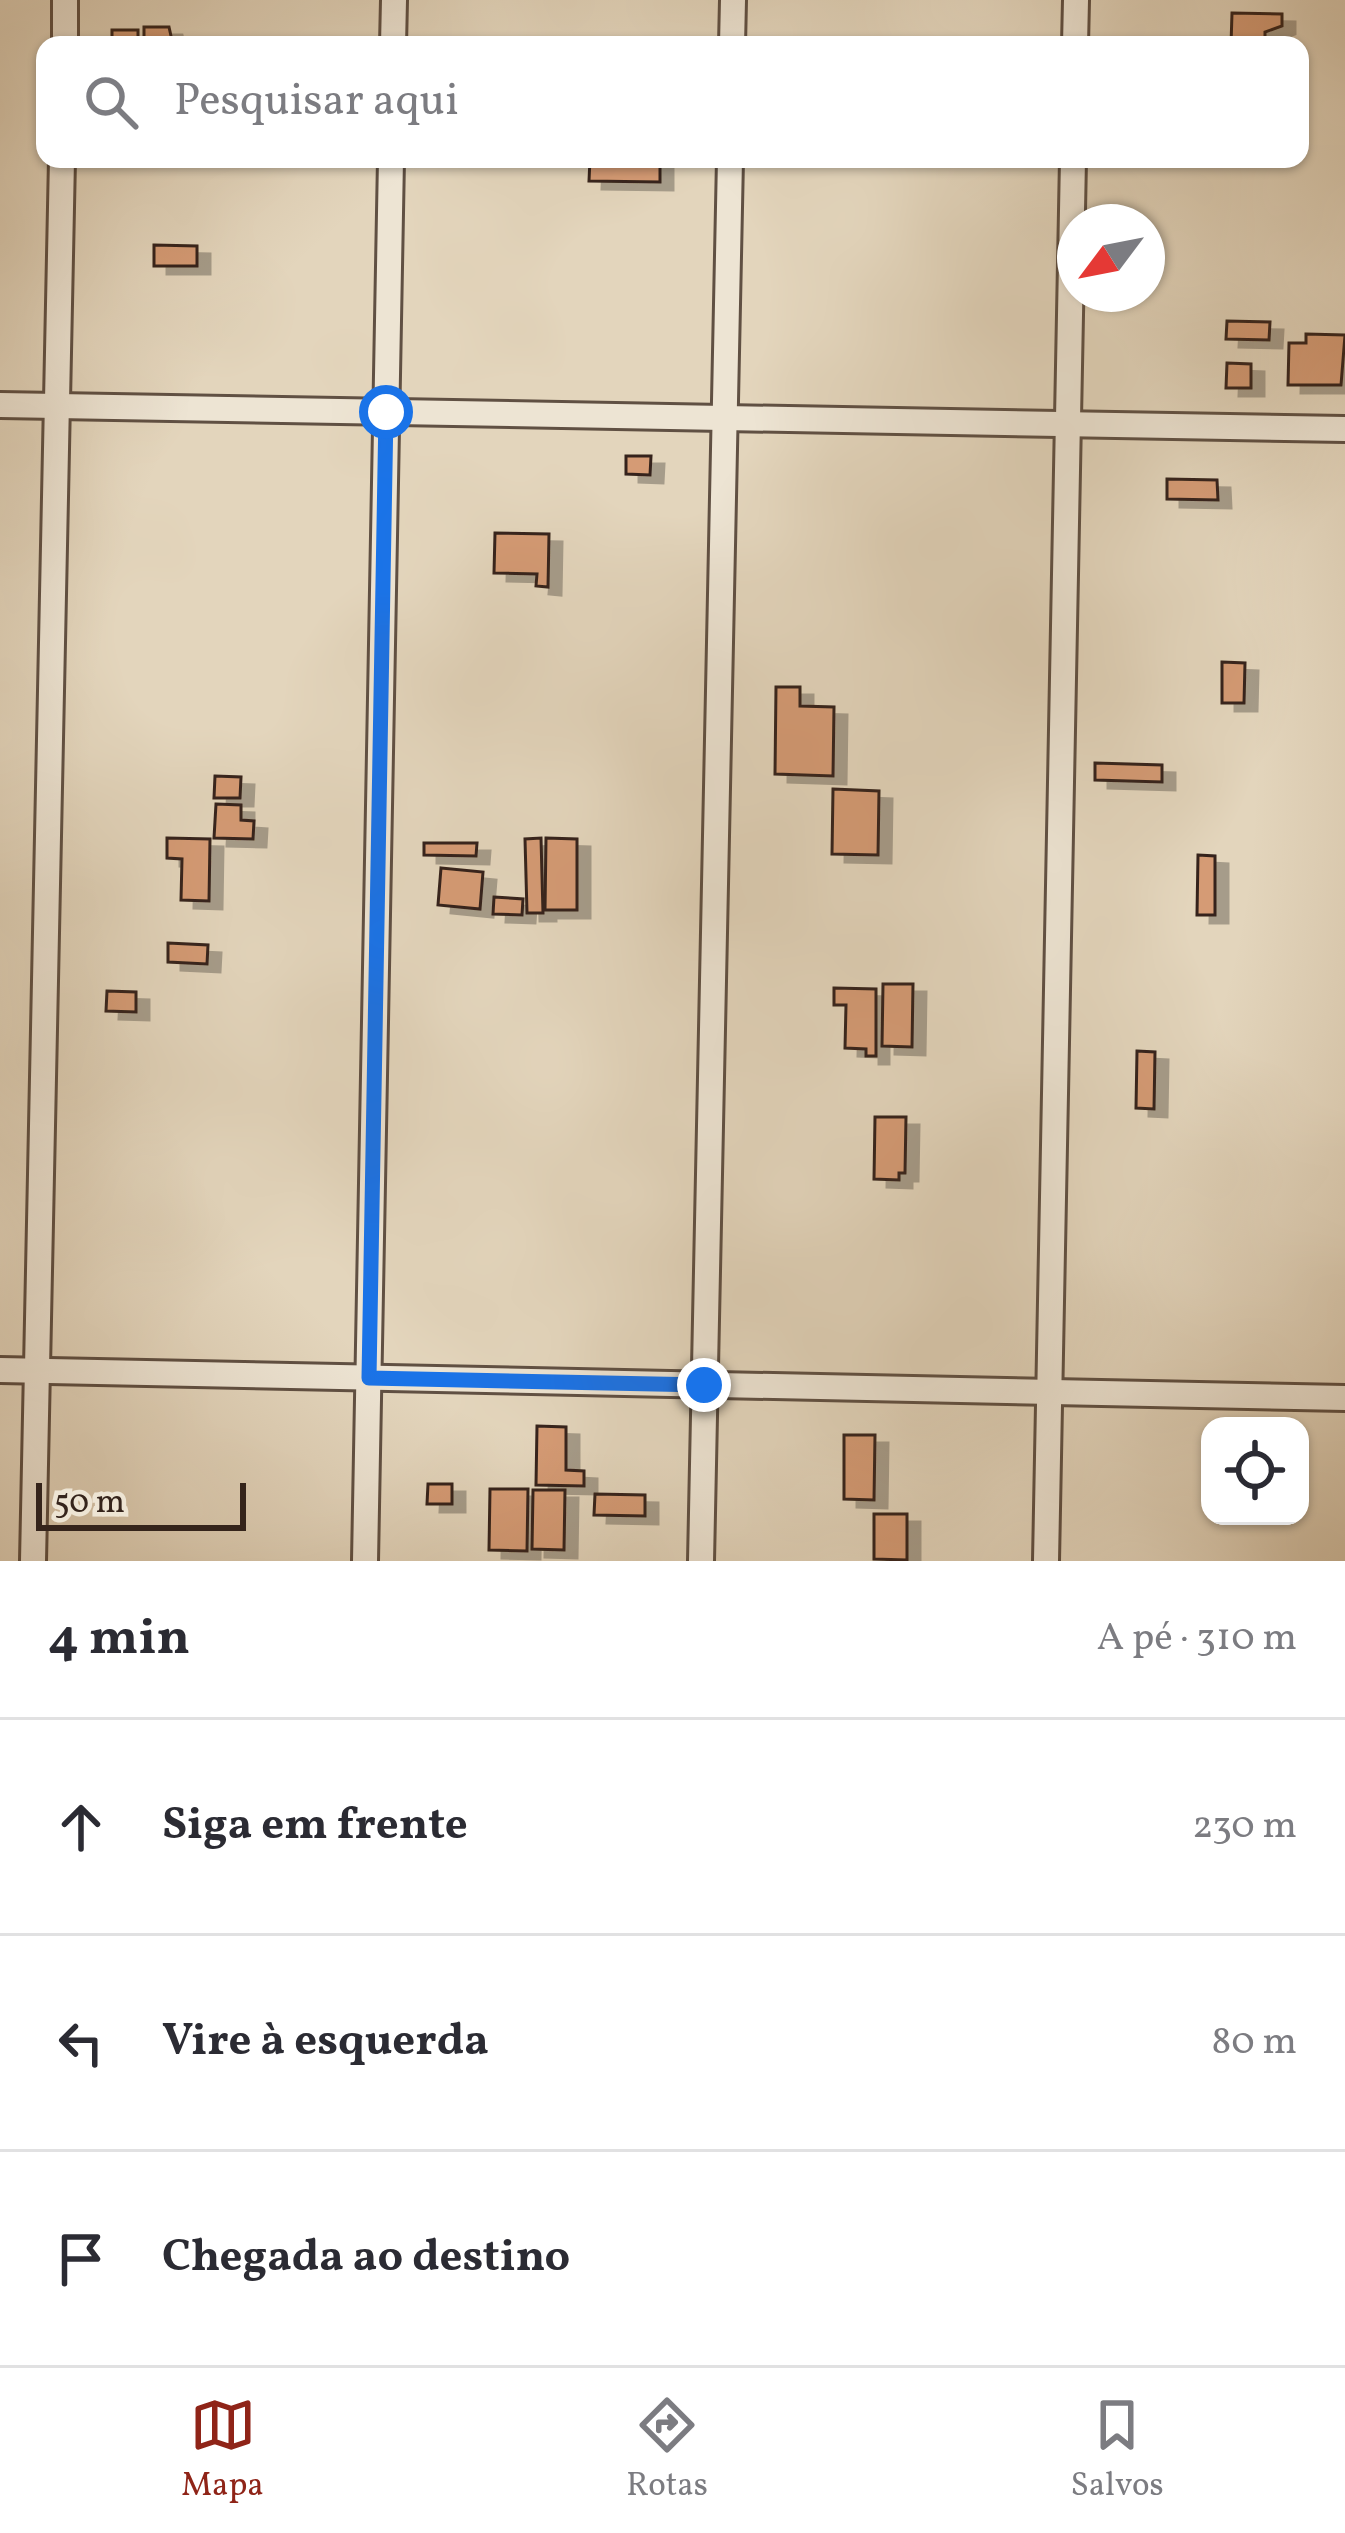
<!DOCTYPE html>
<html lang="pt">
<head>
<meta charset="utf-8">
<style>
	:root { --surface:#fff; --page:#f7f7f7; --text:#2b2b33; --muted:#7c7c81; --line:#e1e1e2; --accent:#8f2418 }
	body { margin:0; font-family:Vollkorn,serif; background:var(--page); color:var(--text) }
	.controls { position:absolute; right:36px; bottom:36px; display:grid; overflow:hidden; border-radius:24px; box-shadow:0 3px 9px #0004 }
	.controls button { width:108px; height:108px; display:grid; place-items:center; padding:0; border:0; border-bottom:3px solid var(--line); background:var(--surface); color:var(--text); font:60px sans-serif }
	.compass { position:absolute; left:1057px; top:204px; width:108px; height:108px; border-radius:50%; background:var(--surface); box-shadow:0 3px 9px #0004; rotate:238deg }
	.scale { position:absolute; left:36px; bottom:30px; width:210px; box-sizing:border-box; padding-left:12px; border:6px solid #35241b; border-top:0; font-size:33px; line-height:42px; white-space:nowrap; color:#35241b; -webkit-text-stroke:9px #ede4d3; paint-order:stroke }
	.stop { position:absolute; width:36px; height:36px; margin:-27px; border:9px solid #1a73e8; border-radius:50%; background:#fff }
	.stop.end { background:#1a73e8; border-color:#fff; box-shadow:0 3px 12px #0008 }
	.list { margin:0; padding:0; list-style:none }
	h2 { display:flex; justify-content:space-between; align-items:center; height:156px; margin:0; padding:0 48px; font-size:51px }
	h2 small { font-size:39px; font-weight:400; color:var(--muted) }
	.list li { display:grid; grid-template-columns:78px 1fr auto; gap:36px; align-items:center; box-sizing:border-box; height:216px; padding:0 48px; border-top:3px solid var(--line) }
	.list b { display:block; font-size:45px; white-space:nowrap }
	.list em { font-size:39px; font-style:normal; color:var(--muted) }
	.icon { flex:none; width:66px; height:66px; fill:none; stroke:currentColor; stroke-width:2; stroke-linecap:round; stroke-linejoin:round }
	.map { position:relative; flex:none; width:1345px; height:1561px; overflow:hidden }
	.search { position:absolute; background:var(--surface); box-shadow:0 3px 9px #0004; left:36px; right:36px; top:36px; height:132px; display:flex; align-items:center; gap:30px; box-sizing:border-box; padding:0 42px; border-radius:24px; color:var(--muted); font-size:45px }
	.sheet { height:804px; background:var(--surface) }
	nav { display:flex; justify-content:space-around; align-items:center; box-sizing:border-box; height:168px; border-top:3px solid var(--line); background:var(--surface); font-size:33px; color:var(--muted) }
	nav a { display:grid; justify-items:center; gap:6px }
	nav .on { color:var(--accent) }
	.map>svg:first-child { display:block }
</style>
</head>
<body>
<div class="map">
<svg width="1345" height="1561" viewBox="0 0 1345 1561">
	<defs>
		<filter id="shadow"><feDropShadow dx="13" dy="8" stdDeviation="0" flood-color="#0004"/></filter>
	</defs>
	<rect width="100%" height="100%" fill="#e3d5bc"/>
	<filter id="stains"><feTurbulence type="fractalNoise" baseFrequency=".00167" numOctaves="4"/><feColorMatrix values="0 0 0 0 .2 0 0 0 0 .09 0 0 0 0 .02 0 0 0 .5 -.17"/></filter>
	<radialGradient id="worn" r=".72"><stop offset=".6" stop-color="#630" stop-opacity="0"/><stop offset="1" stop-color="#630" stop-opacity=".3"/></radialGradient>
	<g fill="#d59b74" stroke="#35241b" stroke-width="3" filter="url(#shadow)">
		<path d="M1232,13l50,1v12l-17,6v13h-34z"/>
		<path d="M144,27h25l4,18h-29z"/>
		<rect x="112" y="30" width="26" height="15"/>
		<path d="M590,159h70v23l-71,-1z"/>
		<path d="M154,245l43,1v20h-43z"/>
		<path d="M1227,321l43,1 -1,18 -43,-1z"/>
		<path d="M1306,334l39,1 -4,50h-53l1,-42h17z"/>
		<path d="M1227,363l24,1v24h-25z"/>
		<path d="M626,456h25l-1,19 -24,-1z"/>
		<path d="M1167,479l50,1 1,20 -51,-1z"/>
		<path d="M495,533l54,1 -1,53 -12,-1 1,-12 -43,-1z"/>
		<path d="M1222,662l23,1 -1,40h-22z"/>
		<path d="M776,687h24v19l34,1 -1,69 -58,-2z"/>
		<path d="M1095,763l67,2v17l-67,-2z"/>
		<path d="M215,776l26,1 -1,21h-26z"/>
		<path d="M833,789l46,2 -1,64 -46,-1z"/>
		<path d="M216,804l25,1v15l13,1 -1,18 -39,-1z"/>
		<path d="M167,838l43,1 -1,62 -28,-1 1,-41 -15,-1z"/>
		<path d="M541,838l2,75h-16l-2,-74z"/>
		<path d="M546,838l31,1v71h-32z"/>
		<path d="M424,843h53l-1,13 -52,-1z"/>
		<path d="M1198,855l17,1v59h-18z"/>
		<path d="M441,868l42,4 -3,37 -42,-4z"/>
		<path d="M494,897l29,2 -1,16 -29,-1z"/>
		<path d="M168,943l40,2 -1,19 -39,-2z"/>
		<path d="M883,984h30l-1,63 -30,-1z"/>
		<path d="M834,988l42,1v67h-10v-7l-21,-1 1,-43h-12z"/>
		<path d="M107,991l29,1v20l-30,-1z"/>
		<path d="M1137,1051l18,1 -1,57 -18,-1z"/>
		<path d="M875,1117h31l-1,56h-6v7l-25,-1z"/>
		<path d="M537,1426l29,1v43l18,1v15l-48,-1z"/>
		<path d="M844,1435h31l-1,65 -30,-1z"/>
		<path d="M428,1484h24v20h-25z"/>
		<path d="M490,1489h38l-1,62 -38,-1z"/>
		<path d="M533,1490h32l-1,60 -32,-1z"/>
		<path d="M595,1494l50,1v21l-51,-1z"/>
		<path d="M874,1514h33v46l-33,-1z"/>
	</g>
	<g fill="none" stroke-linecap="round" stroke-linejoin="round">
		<defs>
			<g id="street">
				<path d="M65,45v-45"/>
				<path d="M393,45l1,-45"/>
				<path d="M732,45l1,-45"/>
				<path d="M1075,45l1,-45"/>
				<path d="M0,405l1345,24"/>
				<path d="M0,1370l1345,28"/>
				<path d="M33,1561l29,-1402"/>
				<path d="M365,1561l26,-1402"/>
				<path d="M701,1561l29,-1402"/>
				<path d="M1046,1561l27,-1402"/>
			</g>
		</defs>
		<use href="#street" stroke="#605043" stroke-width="30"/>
		<use href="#street" stroke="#ede4d3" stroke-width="24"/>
	</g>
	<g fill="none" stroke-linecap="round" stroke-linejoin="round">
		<path stroke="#1a73e8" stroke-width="15" d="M386,412l-17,966 335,7"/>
	</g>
	<rect width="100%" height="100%" filter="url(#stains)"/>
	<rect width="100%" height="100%" fill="url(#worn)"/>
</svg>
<div class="controls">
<button><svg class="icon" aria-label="locate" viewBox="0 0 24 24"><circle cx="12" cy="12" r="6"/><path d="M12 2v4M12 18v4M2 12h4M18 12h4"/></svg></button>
</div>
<svg class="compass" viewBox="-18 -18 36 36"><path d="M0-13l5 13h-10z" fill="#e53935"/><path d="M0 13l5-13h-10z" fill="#7c7c81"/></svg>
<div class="scale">50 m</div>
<div class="stop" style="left:386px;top:412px"></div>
<div class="stop end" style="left:704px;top:1385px"></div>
<div class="search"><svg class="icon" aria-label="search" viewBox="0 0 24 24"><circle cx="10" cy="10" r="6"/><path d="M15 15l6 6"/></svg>Pesquisar aqui</div>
</div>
<section class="sheet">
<h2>4 min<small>A pé · 310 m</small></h2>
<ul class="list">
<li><svg class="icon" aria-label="ahead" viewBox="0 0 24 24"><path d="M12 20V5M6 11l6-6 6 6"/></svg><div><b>Siga em frente</b></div><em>230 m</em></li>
<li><svg class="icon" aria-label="left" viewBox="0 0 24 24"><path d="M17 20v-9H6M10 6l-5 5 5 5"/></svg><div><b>Vire à esquerda</b></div><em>80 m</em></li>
<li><svg class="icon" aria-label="arrive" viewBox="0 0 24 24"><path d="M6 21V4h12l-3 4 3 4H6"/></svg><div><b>Chegada ao destino</b></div></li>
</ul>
</section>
<nav>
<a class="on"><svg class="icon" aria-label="map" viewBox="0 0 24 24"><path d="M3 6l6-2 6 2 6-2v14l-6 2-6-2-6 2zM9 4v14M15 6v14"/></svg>Mapa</a>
<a><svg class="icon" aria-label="directions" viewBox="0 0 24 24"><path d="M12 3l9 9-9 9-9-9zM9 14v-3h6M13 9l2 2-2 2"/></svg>Rotas</a>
<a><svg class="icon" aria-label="saved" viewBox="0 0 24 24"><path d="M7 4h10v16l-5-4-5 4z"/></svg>Salvos</a>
</nav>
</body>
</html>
